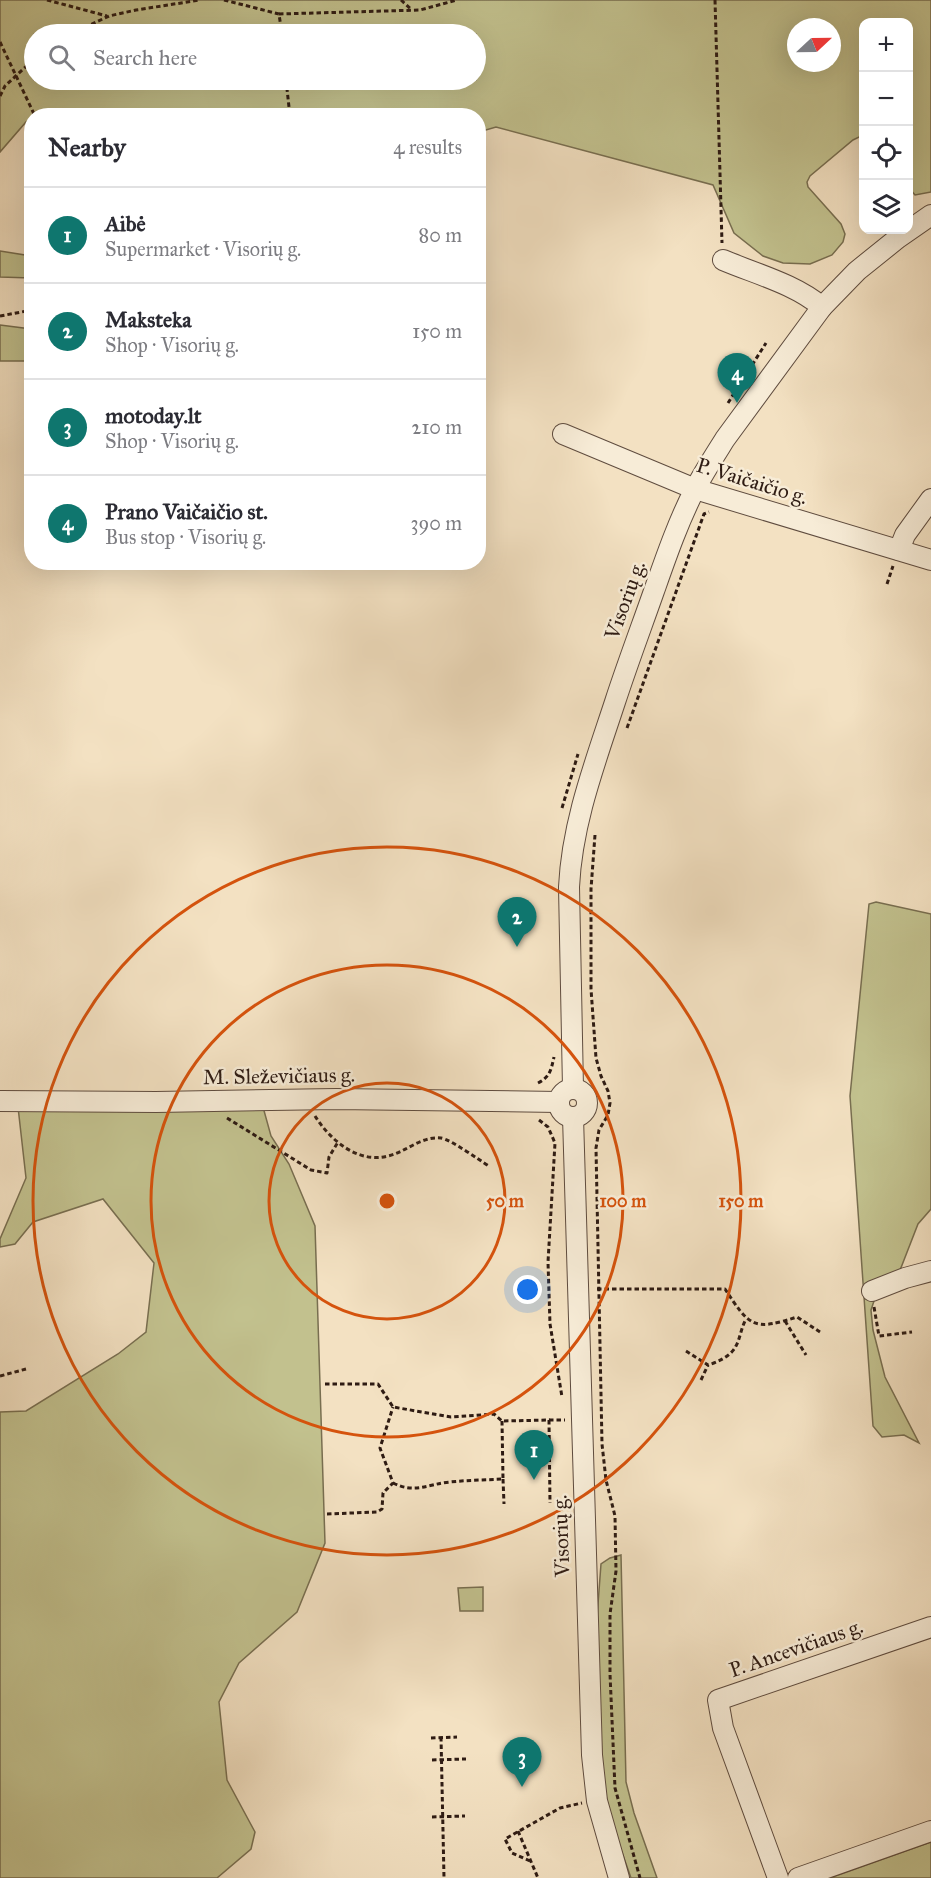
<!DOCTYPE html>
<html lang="en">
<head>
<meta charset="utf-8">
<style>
	:root { --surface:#fff; --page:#f2f2f3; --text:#2b2b33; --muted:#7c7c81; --line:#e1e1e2; --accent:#0f766e }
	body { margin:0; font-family:"IM FELL Great Primer",serif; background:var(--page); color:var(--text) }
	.controls { position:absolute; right:18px; top:18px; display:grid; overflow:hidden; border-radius:12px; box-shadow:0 6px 24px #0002 }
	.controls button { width:54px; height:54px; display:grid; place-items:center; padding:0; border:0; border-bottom:2px solid var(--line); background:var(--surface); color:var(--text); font:30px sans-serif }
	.compass { position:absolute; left:787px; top:18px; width:54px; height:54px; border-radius:50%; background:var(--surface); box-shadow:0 6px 24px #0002; rotate:68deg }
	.you { position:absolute; left:528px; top:1290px; width:21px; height:21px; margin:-15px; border:4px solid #fff; border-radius:50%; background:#1a73e8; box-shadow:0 0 0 9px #1a73e833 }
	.badge { display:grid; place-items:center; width:39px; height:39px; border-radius:50%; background:var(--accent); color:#fff; font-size:20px; font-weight:700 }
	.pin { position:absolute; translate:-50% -50px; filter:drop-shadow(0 2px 3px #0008) }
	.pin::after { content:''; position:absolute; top:32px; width:21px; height:18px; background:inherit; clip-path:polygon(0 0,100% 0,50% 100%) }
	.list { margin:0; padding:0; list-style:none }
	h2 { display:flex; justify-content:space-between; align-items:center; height:78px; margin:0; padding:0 24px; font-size:26px }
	h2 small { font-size:20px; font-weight:400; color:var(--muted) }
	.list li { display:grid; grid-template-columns:39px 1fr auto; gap:18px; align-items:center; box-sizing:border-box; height:96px; padding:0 24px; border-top:2px solid var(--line) }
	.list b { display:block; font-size:22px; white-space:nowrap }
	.list p { margin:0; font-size:20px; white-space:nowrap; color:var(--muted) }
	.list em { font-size:20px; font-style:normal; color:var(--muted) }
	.icon { flex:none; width:33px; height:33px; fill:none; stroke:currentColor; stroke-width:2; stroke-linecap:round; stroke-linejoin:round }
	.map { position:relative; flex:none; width:931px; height:1878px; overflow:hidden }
	.search { position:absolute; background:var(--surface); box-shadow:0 6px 24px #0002; left:24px; top:24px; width:462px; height:66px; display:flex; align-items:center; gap:15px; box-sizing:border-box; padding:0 21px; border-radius:33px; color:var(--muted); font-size:22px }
	.panel { position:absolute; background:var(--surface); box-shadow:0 6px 24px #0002; left:24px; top:108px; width:462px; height:462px; border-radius:24px }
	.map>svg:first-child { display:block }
</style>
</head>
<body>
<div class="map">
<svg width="931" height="1878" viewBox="0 0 931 1878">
	<rect width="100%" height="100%" fill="#f3e1c2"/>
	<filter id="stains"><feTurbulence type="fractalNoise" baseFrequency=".00333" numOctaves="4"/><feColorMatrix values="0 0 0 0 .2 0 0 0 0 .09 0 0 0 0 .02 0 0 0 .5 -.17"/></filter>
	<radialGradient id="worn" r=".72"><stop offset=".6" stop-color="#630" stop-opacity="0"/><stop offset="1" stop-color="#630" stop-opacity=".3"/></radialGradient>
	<g fill="#c2c18e" stroke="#786e50" stroke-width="1.5" fill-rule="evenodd">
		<path d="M0,0h931v192l-16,3 -6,-7 -1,-166h-44l-1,116 -4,-1 -6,3 -43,36 -3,6 1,5 33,37 4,10 -2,8 -11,13 -22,9 -27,-1 -20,-7 -29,-23 -21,-48 -217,-58 -17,5 -1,-16h-446l-1,4 -5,2 -26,30zM796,27h36v36h-36zM34,34h442v46h-442z"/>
		<path d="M0,251l31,5v22l-31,-1z"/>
		<path d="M0,325l31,4v32h-31z"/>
		<path d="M876,902l55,12v295l-13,15 -21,54 -22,20 -4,12 2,20 12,47 34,66 -15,-8 -22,2 -9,-11 -23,-330 19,-192z"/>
		<path d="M18,1107h245l8,29 18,28 26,62 10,317 -28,69 -58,51 -20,39 8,78 28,52 -4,17 -34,29h-217v-466l26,-1 92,-57 28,-22 8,-69 -51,-64 -70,23 -18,22 -15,3v-8l26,-61z"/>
		<path d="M621,1555l5,227 8,31 23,65h-26l-19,-54 -12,-57 -4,-136 5,-67 9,-6z"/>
		<path d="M483,1587v24h-23l-2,-23z"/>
		<path d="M931,1842v36h-101z"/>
	</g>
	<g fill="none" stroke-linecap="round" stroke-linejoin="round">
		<defs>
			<g id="street">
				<path d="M723,260c33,14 72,24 99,47"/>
				<path d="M563,434l132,55 236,71"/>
				<path d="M899,550l6,-15 26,-36"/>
				<path d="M573,1088l-4,-201c3,-64 26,-124 46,-185 12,-37 26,-74 39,-111 12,-34 24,-69 41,-102 9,-17 20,-34 30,-50l97,-132 35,-36 41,-33 33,-23"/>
				<circle cx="573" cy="1103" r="14"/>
				<path d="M0,1101l156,1 180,-3 223,3"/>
				<path d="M573,1117l19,638 5,46 22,77"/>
				<path d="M872,1291l33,-13 26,-7"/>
				<path d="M778,1878l-55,-150 -5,-28 213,-73"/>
				<path d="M798,1878l133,-47"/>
			</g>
		</defs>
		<use href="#street" stroke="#5f4c3f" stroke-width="22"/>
		<g stroke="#2e1b13" stroke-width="3" stroke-dasharray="4.5 3" stroke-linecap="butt">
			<path d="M47,0l60,16"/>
			<path d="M224,0l55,14 3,20"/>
			<path d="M401,0l11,10"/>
			<path d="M715,0l7,243"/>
			<path d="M279,14l141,-4 37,-10"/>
			<path d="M71,34l38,-18 27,-6 64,-10"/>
			<path d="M0,42l35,74"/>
			<path d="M286,80l4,36"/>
			<path d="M0,96l5,-10 29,-27"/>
			<path d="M0,316l32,-6"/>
			<path d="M728,403l38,-60"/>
			<path d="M887,584l6,-18"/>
			<path d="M627,728l77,-214 5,-2"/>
			<path d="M562,808l16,-54"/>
			<path d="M595,835l-4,54v100l5,69 5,18 7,15 2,12 -2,12 -9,15 -3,18 6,296 4,36 9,36 1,55 -6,43v60l5,114 25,90"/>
			<path d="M538,1083c12,-6 13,-13 16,-26"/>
			<path d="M315,1116c15,24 43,48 73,40 18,-4 33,-20 53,-18 9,1 38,22 48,28"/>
			<path d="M227,1118l84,52 16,3 2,-16 9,-15"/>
			<path d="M539,1120l9,7 7,16 -7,119 2,62 12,73"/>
			<path d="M597,1289h128c25,38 28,42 72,28l23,15"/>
			<path d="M874,1307l5,29 33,-4"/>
			<path d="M785,1321l21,34"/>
			<path d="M686,1351l22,14c10,-3 23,-9 28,-19 4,-7 5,-18 10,-27"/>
			<path d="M0,1376l26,-7"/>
			<path d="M701,1380l7,-15"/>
			<path d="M325,1384h53l15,23 58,10 43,-3 8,7 47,-1 1,83"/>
			<path d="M549,1420h16"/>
			<path d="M503,1479l1,25"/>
			<path d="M393,1483c22,11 35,1 57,-1 18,-2 36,-2 53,-3l-1,-58"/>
			<path d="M327,1514l50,-2 5,-3 1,-16 10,-10 -13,-35 13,-41"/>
			<path d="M441,1737l3,141"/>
			<path d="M431,1738l26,-1"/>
			<path d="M432,1760l34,-1"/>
			<path d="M432,1817l33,-1"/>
			<path d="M518,1831l20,47"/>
			<path d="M530,1861l-18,-8 -7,-14 55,-31 22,-5"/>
		</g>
		<use href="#street" stroke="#f7ecd7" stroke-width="20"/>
	</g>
	<g fill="none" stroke="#d5530d" stroke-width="3">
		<circle cx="387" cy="1201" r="118"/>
		<circle cx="387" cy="1201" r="236"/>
		<circle cx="387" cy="1201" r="354"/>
	</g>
	<g text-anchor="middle" stroke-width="5" stroke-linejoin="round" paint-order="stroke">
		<g font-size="21" fill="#2e1b13" stroke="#f7ecd7">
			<text transform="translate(752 481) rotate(17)" y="7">P. Vaičaičio g.</text>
			<text transform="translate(625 600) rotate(-70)" y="7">Visorių g.</text>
			<text transform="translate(279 1076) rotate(-1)" y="7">M. Sleževičiaus g.</text>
			<text transform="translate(561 1536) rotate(-92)" y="7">Visorių g.</text>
			<text transform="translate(796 1648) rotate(-19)" y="7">P. Ancevičiaus g.</text>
		</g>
	</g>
	<circle cx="387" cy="1201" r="9" fill="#d5530d" stroke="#f7ecd7" stroke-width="3"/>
	<g font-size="18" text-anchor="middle" font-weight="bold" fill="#d5530d" stroke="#f7ecd7" stroke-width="5" stroke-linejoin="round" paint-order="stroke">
		<text x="505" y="1207">50 m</text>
		<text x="623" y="1207">100 m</text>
		<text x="741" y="1207">150 m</text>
	</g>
	<rect width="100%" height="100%" filter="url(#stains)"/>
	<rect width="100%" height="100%" fill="url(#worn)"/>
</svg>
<div class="controls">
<button>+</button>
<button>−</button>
<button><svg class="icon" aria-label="locate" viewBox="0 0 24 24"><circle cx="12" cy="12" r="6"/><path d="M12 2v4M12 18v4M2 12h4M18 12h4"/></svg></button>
<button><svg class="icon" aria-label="layers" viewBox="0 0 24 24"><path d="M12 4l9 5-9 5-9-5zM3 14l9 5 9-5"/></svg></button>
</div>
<svg class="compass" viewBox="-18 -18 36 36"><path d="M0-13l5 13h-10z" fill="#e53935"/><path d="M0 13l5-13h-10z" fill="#7c7c81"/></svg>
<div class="you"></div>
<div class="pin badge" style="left:534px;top:1480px">1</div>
<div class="pin badge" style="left:517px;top:947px">2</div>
<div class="pin badge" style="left:522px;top:1787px">3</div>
<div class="pin badge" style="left:737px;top:403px">4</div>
<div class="search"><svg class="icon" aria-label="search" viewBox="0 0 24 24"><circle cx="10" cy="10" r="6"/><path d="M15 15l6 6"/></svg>Search here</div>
<section class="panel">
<h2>Nearby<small>4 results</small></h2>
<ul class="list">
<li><span class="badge">1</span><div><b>Aibė</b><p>Supermarket · Visorių g.</p></div><em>80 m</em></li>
<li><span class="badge">2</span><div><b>Maksteka</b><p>Shop · Visorių g.</p></div><em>150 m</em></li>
<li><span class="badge">3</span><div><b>motoday.lt</b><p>Shop · Visorių g.</p></div><em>210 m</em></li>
<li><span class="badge">4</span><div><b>Prano Vaičaičio st.</b><p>Bus stop · Visorių g.</p></div><em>390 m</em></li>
</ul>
</section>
</div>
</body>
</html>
